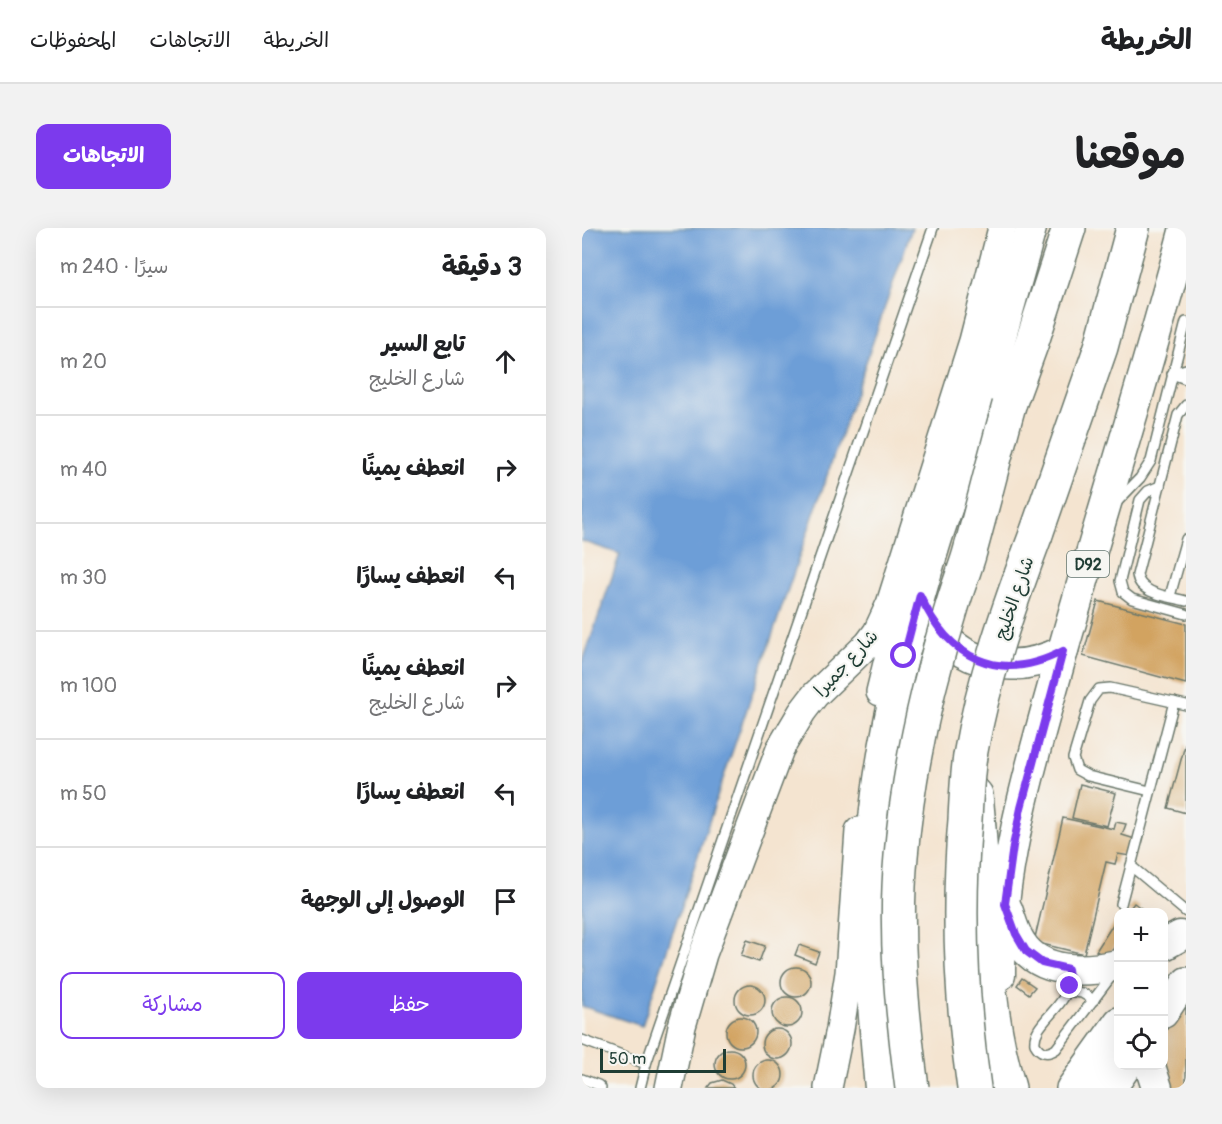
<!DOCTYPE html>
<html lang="ar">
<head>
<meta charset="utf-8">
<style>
	:root { --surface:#fff; --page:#f2f2f2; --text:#202124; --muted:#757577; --line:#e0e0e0; --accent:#7c3aed }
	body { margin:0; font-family:Pangolin,"Playpen Sans Arabic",sans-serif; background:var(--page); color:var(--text); direction:rtl }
	.controls { position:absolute; right:18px; bottom:18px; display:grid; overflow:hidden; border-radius:12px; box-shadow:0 6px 24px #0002 }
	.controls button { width:54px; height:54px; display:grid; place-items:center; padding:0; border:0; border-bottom:2px solid var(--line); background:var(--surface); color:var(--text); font:30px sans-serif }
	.scale { position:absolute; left:18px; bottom:15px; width:126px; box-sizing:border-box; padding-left:6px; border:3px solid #1f3d34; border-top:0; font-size:16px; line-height:21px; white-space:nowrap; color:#1f3d34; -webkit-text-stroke:4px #f6f6f2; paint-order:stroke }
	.stop { position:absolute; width:18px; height:18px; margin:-14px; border:4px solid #7c3aed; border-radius:50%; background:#fff }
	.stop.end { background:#7c3aed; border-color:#fff; box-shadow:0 2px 6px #0008 }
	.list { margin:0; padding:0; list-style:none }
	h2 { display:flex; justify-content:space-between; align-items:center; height:78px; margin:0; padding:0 24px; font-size:26px }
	h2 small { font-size:20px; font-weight:400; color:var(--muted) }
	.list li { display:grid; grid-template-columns:39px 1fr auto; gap:18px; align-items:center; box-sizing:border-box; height:108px; padding:0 24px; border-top:2px solid var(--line) }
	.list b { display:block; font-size:22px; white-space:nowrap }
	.list p { margin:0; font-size:20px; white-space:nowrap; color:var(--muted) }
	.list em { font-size:20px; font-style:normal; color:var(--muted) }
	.actions { display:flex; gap:12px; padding:18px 24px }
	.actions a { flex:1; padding:14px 0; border:2px solid var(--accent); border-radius:12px; text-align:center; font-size:21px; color:var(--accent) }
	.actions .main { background:var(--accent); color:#fff }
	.icon { flex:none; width:33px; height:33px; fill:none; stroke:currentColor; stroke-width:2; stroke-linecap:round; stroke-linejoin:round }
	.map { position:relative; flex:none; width:604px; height:860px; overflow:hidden; direction:ltr; border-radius:12px }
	header { display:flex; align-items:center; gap:36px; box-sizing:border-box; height:84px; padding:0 30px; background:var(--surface); border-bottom:2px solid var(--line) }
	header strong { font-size:28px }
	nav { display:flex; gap:33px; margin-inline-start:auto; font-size:21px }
	.intro { display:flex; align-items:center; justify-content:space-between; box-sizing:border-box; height:144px; padding:0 36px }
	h1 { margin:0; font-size:42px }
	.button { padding:15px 27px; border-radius:12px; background:var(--accent); color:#fff; font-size:21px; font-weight:700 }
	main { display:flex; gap:36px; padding:0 36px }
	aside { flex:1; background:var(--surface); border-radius:12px; box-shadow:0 6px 24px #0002 }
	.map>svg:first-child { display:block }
</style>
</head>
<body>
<header>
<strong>الخريطة</strong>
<nav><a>الخريطة</a><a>الاتجاهات</a><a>المحفوظات</a></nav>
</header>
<div class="intro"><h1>موقعنا</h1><a class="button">الاتجاهات</a></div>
<main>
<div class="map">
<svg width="604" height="860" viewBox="0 0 604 860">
	<rect width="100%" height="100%" fill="#f6f6f2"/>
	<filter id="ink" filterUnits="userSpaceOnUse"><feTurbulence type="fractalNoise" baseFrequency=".0167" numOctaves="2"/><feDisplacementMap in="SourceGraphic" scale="12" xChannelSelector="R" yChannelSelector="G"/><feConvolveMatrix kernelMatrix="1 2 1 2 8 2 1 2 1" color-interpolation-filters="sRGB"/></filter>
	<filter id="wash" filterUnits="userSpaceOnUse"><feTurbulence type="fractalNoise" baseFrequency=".008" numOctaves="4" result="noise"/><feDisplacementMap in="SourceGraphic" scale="24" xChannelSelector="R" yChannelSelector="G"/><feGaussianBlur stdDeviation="1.35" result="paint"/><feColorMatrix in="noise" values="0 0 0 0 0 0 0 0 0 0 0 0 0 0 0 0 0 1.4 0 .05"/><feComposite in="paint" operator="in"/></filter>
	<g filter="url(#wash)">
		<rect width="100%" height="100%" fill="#f4e4d0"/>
		<path fill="#6d9ed7" stroke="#466e86" stroke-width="1.5" d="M0,0h330l-186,542 -84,256 -60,-20v-342l38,-110 -38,-13z"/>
		<g id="blocks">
			<g fill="#d2a361">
				<path d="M516,373l88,23v60l-103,-28z"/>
				<path d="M603,517h1v68l-18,-5z"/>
				<path d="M498,556l36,9 -9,33 -35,-8z"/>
				<path d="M481,590l51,11 2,-7 10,2 -4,11 13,4 -5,17 -12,-2 -3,10 -9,-2 -22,92 -50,-12z"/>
				<path d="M552,675l7,5 -4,4h-10z"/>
				<path d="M535,690l1,1v22l-10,17 -12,-7z"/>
				<path d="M165,712l18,6 -6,16 -18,-6z"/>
				<path d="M217,717l20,7 -4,11 -20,-8z"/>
				<circle cx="214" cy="754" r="15"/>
				<path d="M440,750l13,9 -6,7 -12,-9z"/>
				<circle cx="168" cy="772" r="15"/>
				<circle cx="205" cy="784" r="15"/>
				<path d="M604,775v85h-18l-4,-22v-33z"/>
				<circle cx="159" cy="804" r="15"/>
				<circle cx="195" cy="816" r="15"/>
				<circle cx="148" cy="836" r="15"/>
				<circle cx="186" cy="847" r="15"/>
				<path d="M140,852l9,4 3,4h-26l4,-5z"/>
			</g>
		</g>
	</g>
	<g filter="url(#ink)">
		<use href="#blocks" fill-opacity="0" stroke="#6a776b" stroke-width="1.5"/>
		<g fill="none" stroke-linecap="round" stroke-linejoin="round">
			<defs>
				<g id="lane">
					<path d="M591,145l13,-4"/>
					<path d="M590,146l14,5"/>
					<path d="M604,177l-8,10 -41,160c3,20 33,21 49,26"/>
					<path d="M578,258l-12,5 -8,9 -20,81 3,11 9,7 54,15"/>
					<path d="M534,275l24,-25 11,-17 35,-139"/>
					<path d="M588,368l16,-57"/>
					<path d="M568,563l-62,-15 -11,-6 -4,-12 17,-57 9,-12 11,-1 76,17"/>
					<path d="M549,638l55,46"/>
					<path d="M539,676l53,-202"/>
					<path d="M488,746c2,32 -38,47 -35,70 5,9 12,11 21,5l57,-75"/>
					<path d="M486,763l14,2 12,7"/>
					<path d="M0,812l64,24"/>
					<path d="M0,851l16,6 3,3"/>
					<path d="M58,860l6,-24 287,-836"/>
				</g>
				<g id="secondary">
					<path d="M298,464l20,-82"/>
					<path d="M582,786l22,-33"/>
					<path d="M87,860l13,-62 21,-72 77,-205 22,-37 13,-17 53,-51 9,-12 13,-28 83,-263 29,-113"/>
					<path d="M246,860l12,-59 9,-56 10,-142"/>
					<path d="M488,860l48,-67"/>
					<path d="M531,860l15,-22"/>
				</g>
				<g id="primary">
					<path d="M348,389c28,50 84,59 133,34"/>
					<path d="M425,681c4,11 7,24 14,34 20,32 65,29 97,22"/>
					<path d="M582,717l16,-9"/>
					<path d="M418,747c-1,-105 30,-207 58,-307 41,-147 88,-292 127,-440"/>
					<path d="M568,838l7,22"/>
					<path d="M298,860c-8,-86 -15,-172 -7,-259 9,-97 34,-195 63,-288 6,-20 14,-40 21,-60 27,-84 51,-168 74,-253"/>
					<path d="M506,860l20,-29 10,-20"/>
				</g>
				<g id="highway">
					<path d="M427,177l23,-63 37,-114"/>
					<path d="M454,306l65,-187 32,-119"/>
					<path d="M394,567c11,98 4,198 33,293"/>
				</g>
			</defs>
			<use href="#lane" stroke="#6a776b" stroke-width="12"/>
			<use href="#secondary" stroke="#6a776b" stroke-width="30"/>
			<use href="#primary" stroke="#6a776b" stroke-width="33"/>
			<use href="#highway" stroke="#6a776b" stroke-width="36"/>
			<use href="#lane" stroke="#fff" stroke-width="9"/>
			<use href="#secondary" stroke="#fff" stroke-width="27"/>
			<use href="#primary" stroke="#fff" stroke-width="30"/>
			<use href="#highway" stroke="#fff" stroke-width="33"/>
			<defs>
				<g id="highway-bridge">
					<path d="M330,860c-10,-77 -18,-154 -11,-232 7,-84 26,-169 51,-249 5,-18 12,-35 17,-52 14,-50 26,-100 40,-150"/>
					<path d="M392,860c-13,-89 -17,-178 -9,-268 1,-21 2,-43 5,-64 13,-76 39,-150 66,-222"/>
				</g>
			</defs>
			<use href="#highway-bridge" stroke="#6a776b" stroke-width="36" stroke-linecap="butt"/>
			<use href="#highway-bridge" stroke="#fff" stroke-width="33"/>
		</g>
	</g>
	<g fill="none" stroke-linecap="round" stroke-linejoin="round" filter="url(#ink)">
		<path stroke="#7c3aed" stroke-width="8" d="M322,428l16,-61c28,63 79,90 143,56l-42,157 -8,38 -8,58 11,30 10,17 16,12 26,6 2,17"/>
	</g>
	<g text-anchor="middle" stroke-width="4.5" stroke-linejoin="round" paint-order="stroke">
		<rect fill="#f6f6f2" stroke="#60746d" stroke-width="1.5" x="485" y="323" width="42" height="26" rx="4.5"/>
		<g font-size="16" font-weight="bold" fill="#1f3d34">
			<text x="506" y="342">D92</text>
		</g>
		<g font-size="18" fill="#1f3d34" stroke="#f6f6f2">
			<text transform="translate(432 370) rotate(-71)" y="6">شارع الخليج</text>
			<text transform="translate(264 435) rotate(-47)" y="6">شارع جميرا</text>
		</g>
	</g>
</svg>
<div class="controls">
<button>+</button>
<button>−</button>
<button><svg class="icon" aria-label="locate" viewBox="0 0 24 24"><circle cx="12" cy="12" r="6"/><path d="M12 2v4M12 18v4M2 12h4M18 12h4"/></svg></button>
</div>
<div class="scale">50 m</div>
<div class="stop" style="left:322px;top:428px"></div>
<div class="stop end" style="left:488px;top:758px"></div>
</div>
<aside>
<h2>3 دقيقة<small>سيرًا · 240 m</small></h2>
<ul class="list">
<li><svg class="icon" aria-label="ahead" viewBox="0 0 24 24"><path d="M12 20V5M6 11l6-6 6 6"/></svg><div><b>تابع السير</b><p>شارع الخليج</p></div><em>20 m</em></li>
<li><svg class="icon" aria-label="right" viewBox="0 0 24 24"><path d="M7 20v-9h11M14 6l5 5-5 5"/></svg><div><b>انعطف يمينًا</b></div><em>40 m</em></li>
<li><svg class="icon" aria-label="left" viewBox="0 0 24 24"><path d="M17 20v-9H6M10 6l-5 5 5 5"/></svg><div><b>انعطف يسارًا</b></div><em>30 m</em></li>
<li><svg class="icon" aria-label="right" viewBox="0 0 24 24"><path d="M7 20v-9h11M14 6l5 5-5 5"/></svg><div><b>انعطف يمينًا</b><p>شارع الخليج</p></div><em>100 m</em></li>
<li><svg class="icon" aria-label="left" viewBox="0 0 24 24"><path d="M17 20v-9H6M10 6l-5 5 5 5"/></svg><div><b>انعطف يسارًا</b></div><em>50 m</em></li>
<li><svg class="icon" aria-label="arrive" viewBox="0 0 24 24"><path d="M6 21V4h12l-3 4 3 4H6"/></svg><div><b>الوصول إلى الوجهة</b></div></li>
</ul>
<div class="actions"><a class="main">حفظ</a><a>مشاركة</a></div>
</aside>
</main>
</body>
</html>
